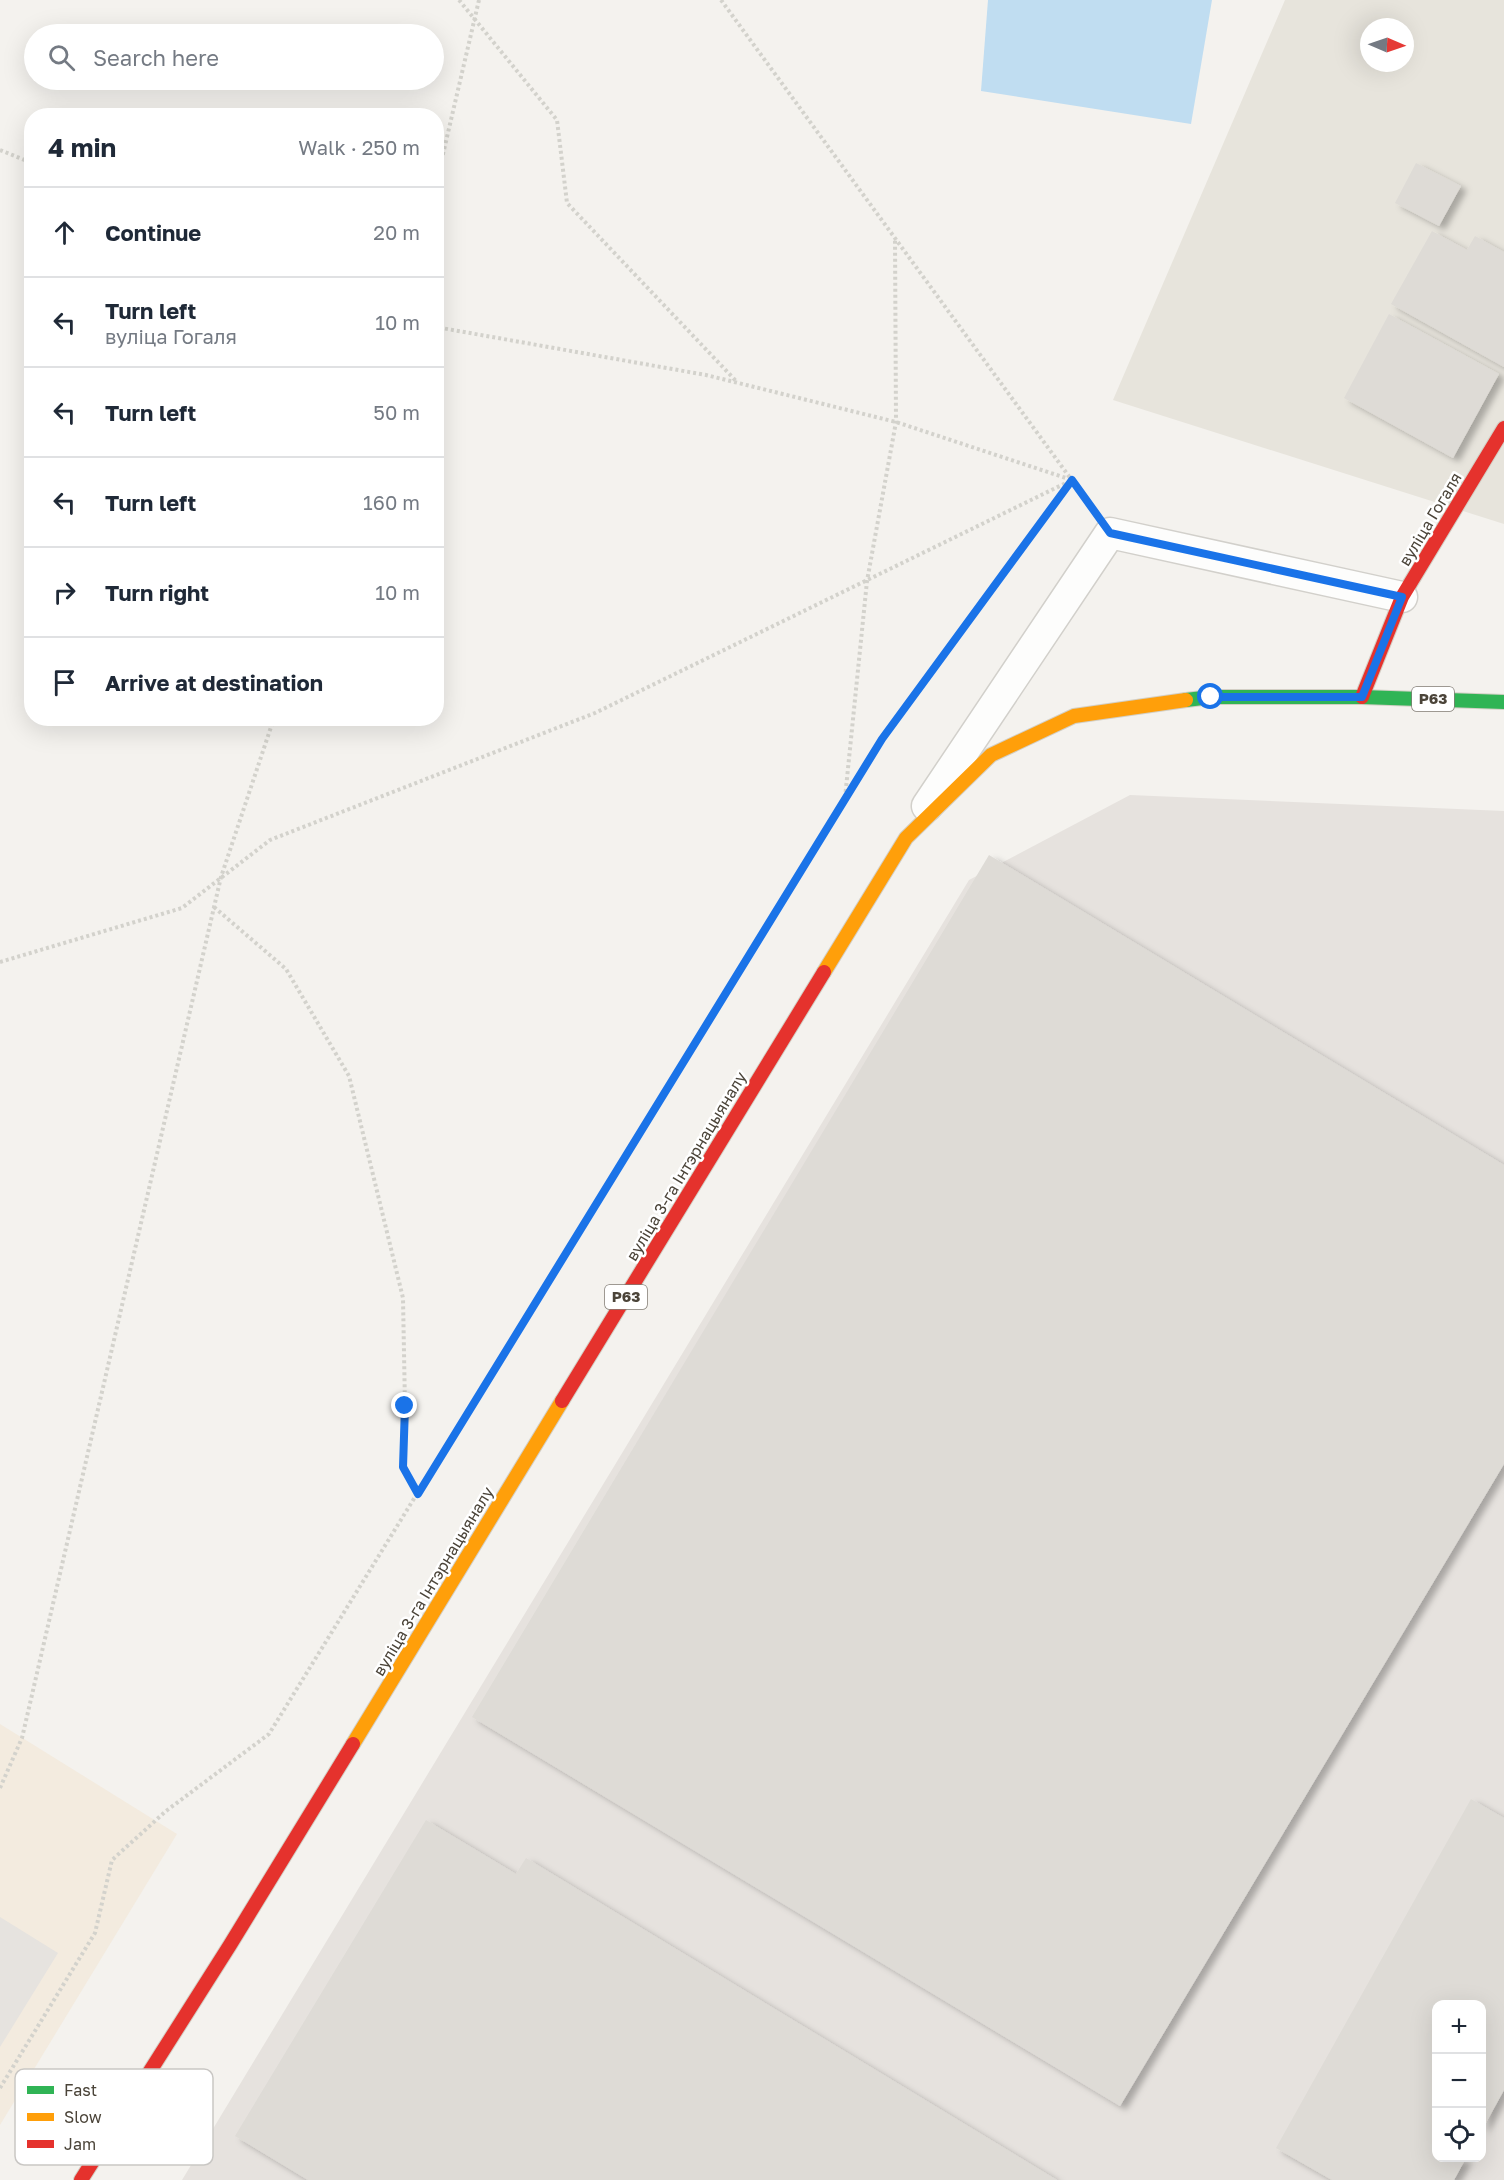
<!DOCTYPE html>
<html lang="en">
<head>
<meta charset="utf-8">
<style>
	:root { --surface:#fff; --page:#f6f6f7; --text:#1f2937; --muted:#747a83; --line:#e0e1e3 }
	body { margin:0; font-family:"Golos Text",sans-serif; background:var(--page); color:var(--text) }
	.controls { position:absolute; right:18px; bottom:18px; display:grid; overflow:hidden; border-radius:12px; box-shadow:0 6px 24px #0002 }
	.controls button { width:54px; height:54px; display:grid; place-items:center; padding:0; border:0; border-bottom:2px solid var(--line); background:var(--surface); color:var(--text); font:30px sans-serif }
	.compass { position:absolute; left:1360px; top:18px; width:54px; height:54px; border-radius:50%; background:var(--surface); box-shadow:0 6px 24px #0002; rotate:92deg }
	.stop { position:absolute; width:18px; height:18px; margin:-14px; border:4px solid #1a73e8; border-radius:50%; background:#fff }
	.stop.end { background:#1a73e8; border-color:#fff; box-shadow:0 2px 6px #0008 }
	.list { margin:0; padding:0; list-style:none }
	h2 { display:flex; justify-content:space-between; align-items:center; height:78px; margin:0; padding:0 24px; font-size:26px }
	h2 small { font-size:20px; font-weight:400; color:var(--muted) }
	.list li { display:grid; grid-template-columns:39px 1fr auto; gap:18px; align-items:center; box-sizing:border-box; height:90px; padding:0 24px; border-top:2px solid var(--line) }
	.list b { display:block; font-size:22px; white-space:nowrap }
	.list p { margin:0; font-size:20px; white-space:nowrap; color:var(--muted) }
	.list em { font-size:20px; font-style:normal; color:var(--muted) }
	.icon { flex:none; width:33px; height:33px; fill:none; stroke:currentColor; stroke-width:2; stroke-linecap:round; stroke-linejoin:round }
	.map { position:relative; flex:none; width:1504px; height:2180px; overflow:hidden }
	.search { position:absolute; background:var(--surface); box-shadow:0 6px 24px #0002; left:24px; top:24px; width:420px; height:66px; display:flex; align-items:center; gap:15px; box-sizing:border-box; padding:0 21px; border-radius:33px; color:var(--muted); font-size:22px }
	.panel { position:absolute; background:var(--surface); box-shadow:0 6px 24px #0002; left:24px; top:108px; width:420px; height:618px; border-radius:24px }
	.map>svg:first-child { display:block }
</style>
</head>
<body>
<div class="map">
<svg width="1504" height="2180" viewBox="0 0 1504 2180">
	<defs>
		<filter id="shadow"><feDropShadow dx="6" dy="4" stdDeviation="3" flood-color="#0004"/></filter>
	</defs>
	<rect width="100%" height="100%" fill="#f4f2ee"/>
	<path fill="#e7e4dc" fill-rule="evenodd" d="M1285,0h219v524l-391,-124zM1369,27h36v36h-36z"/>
	<path fill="#f3ebdf" d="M0,1724l177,110 -177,291z"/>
	<path fill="#e6e2de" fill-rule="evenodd" d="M1130,795l374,16v1369h-1322l787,-1300zM1436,2004h46v154h-46z"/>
	<path fill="#e6e3df" d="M0,1917l58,36 -58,94z"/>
	<path fill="#c0ddf1" d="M988,0h224l-21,124 -210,-33z"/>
	<g fill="#dedbd6" filter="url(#shadow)">
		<path d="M1416,163l45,23 -22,40 -44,-23z"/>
		<path d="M1432,231l35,19 8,-14 29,16v115l-113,-63z"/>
		<path d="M1389,314l110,60 -46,84 -109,-60z"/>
		<path d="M989,855l515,310v299l-384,642 -648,-389z"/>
		<path d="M1471,1799l33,19v272l-22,40v-126h-46v154h30l-12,22h-122l-56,-32z"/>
		<path d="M426,1820l90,54 10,-16 531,322h-749l-73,-44z"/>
	</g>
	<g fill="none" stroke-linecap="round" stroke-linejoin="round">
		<defs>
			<path id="lane" d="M927,806l183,-273 292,64"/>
			<path id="fast" d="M1186,700l25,-3h151l142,5"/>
			<g id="slow">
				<path d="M824,972l82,-134 85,-83 83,-39 112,-16"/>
				<path d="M353,1744l209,-343"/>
			</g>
			<g id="jam">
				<path d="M1362,697l40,-100 102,-169"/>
				<path d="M562,1401l262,-429"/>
				<path d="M81,2180l149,-235 123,-201"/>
			</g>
		</defs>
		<use href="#lane" stroke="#d2d0cb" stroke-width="33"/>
		<use href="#fast" stroke="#d3cfc5" stroke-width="16"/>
		<use href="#slow" stroke="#d3cfc5" stroke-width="16"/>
		<use href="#jam" stroke="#d3cfc5" stroke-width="16"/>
		<g stroke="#d3d2cc" stroke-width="4" stroke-dasharray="3 3" stroke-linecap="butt">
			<path d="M459,0l98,120 10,83 170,179"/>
			<path d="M721,0l366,501"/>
			<path d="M0,150l32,13"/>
			<path d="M436,184l43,-184"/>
			<path d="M845,798l22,-217 29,-159 -1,-183"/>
			<path d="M214,907l72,62 63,107 54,222 2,108 -2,60 15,28"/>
			<path d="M0,962l182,-54 88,-68 325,-127 477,-233 -176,-58 -190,-47 -270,-48"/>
			<path d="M0,1788l22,-50 199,-861 53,-159"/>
			<path d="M0,2088l95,-155 17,-73 54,-49 103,-77 613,-995 190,-259"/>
		</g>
		<use href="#lane" stroke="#fdfdfc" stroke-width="30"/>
		<use href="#fast" stroke="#30b455" stroke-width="14"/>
		<use href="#slow" stroke="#ff9f0a" stroke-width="14"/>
		<use href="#jam" stroke="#e5322d" stroke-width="14"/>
	</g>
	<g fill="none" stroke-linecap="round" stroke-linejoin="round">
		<path stroke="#1a73e8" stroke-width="8" d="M405,1406l-2,61 15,27 464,-755 190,-259 38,53 292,64 -40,100h-151"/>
	</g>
	<g text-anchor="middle" stroke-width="5" stroke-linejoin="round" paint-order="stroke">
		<g fill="#fff" stroke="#817c74" stroke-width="1.5">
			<rect x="1412" y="687" width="42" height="24" rx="4.5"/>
			<rect x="605" y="1285" width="42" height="24" rx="4.5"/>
		</g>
		<g font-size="15" font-weight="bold" fill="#4b4439">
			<text x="1433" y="704">Р63</text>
			<text x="626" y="1302">Р63</text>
		</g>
		<g font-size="16" fill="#4b4439" stroke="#fff">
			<text transform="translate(1430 519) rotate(-59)" y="6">вуліца Гогаля</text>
			<text transform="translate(686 1166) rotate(-59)" y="6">вуліца 3-га Інтэрнацыяналу</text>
			<text transform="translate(433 1581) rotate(-59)" y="6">вуліца 3-га Інтэрнацыяналу</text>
		</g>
	</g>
	<rect x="15" y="2069" width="198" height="96" rx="9" fill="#fff" stroke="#c9c7c4" stroke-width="1.5"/>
	<rect x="27" y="2086" width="27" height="8" fill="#30b455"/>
	<rect x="27" y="2113" width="27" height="8" fill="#ff9f0a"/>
	<rect x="27" y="2140" width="27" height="8" fill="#e5322d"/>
	<g font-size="16" fill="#4b4439">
		<text x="64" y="2096">Fast</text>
		<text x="64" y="2123">Slow</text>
		<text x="64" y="2150">Jam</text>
	</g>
</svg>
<div class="controls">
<button>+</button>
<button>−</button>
<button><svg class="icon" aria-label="locate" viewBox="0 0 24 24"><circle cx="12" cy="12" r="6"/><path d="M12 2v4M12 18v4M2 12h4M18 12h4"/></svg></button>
</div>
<svg class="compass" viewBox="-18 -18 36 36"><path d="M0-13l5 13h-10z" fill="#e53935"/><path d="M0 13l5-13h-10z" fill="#747a83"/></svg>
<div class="stop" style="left:1211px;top:697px"></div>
<div class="stop end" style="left:405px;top:1406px"></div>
<div class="search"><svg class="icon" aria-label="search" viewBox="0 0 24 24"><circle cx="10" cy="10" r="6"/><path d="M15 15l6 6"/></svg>Search here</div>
<section class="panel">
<h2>4 min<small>Walk · 250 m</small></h2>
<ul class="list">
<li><svg class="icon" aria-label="ahead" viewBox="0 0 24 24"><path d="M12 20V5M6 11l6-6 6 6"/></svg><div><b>Continue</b></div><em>20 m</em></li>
<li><svg class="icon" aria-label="left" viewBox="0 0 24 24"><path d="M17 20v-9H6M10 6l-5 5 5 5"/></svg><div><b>Turn left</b><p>вуліца Гогаля</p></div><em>10 m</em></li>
<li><svg class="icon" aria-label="left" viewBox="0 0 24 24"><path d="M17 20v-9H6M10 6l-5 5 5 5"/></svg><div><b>Turn left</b></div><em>50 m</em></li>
<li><svg class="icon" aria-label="left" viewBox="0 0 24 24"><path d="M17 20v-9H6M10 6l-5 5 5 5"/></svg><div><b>Turn left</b></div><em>160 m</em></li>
<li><svg class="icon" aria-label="right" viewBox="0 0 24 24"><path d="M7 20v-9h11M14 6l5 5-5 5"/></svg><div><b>Turn right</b></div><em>10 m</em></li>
<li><svg class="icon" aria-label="arrive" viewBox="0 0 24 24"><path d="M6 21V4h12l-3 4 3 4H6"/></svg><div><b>Arrive at destination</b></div></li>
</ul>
</section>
</div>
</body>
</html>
